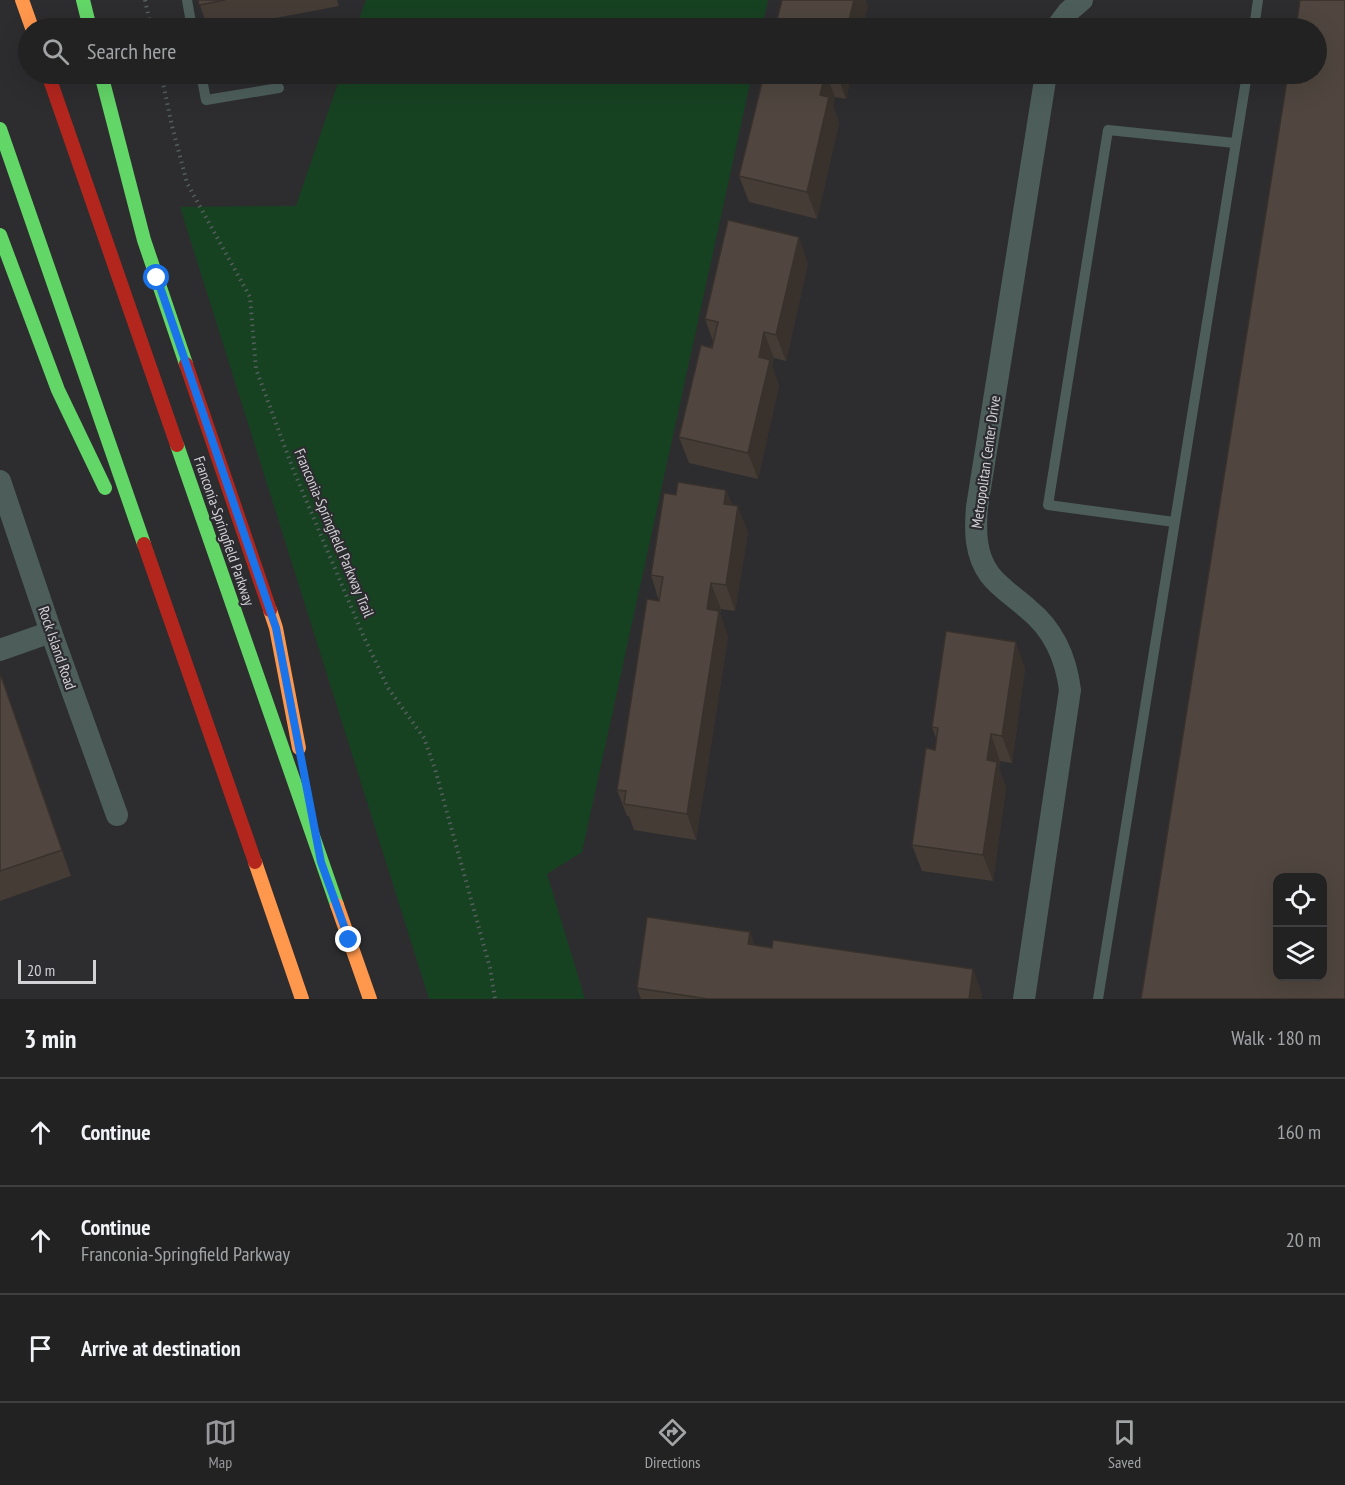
<!DOCTYPE html>
<html lang="en">
<head>
<meta charset="utf-8">
<style>
	:root { --surface:#222223; --page:#2a2a2b; --text:#f1f3f6; --muted:#a2a4a6; --line:#3f3f41; --accent:#98989b }
	body { margin:0; font-family:"PT Sans Narrow",sans-serif; background:var(--page); color:var(--text) }
	.controls { position:absolute; right:18px; bottom:18px; display:grid; overflow:hidden; border-radius:12px; box-shadow:0 6px 24px #0002 }
	.controls button { width:54px; height:54px; display:grid; place-items:center; padding:0; border:0; border-bottom:2px solid var(--line); background:var(--surface); color:var(--text); font:30px sans-serif }
	.scale { position:absolute; left:18px; bottom:15px; width:78px; box-sizing:border-box; padding-left:6px; border:3px solid #d2d2d5; border-top:0; font-size:16px; line-height:21px; white-space:nowrap; color:#d2d2d5; -webkit-text-stroke:4px #2c2c30; paint-order:stroke }
	.stop { position:absolute; width:18px; height:18px; margin:-14px; border:4px solid #1a73e8; border-radius:50%; background:#fff }
	.stop.end { background:#1a73e8; border-color:#fff; box-shadow:0 2px 6px #0008 }
	.list { margin:0; padding:0; list-style:none }
	h2 { display:flex; justify-content:space-between; align-items:center; height:78px; margin:0; padding:0 24px; font-size:26px }
	h2 small { font-size:20px; font-weight:400; color:var(--muted) }
	.list li { display:grid; grid-template-columns:39px 1fr auto; gap:18px; align-items:center; box-sizing:border-box; height:108px; padding:0 24px; border-top:2px solid var(--line) }
	.list b { display:block; font-size:22px; white-space:nowrap }
	.list p { margin:0; font-size:20px; white-space:nowrap; color:var(--muted) }
	.list em { font-size:20px; font-style:normal; color:var(--muted) }
	.icon { flex:none; width:33px; height:33px; fill:none; stroke:currentColor; stroke-width:2; stroke-linecap:round; stroke-linejoin:round }
	.map { position:relative; flex:none; width:1345px; height:999px; overflow:hidden }
	.search { position:absolute; background:var(--surface); box-shadow:0 6px 24px #0002; left:18px; right:18px; top:18px; height:66px; display:flex; align-items:center; gap:15px; box-sizing:border-box; padding:0 21px; border-radius:33px; color:var(--muted); font-size:22px }
	.sheet { height:402px; background:var(--surface) }
	nav { display:flex; justify-content:space-around; align-items:center; box-sizing:border-box; height:84px; border-top:2px solid var(--line); background:var(--surface); font-size:16px; color:var(--muted) }
	nav a { display:grid; justify-items:center; gap:3px }
	nav .on { color:var(--accent) }
	.map>svg:first-child { display:block }
</style>
</head>
<body>
<div class="map">
<svg width="1345" height="999" viewBox="0 0 1345 999">
	<rect width="100%" height="100%" fill="#2d2d2f"/>
	<g fill="#174222">
		<path d="M366,0h402l-6,28h-406z"/>
		<path d="M341,74h411l-170,778 -35,22 38,125h-156l-249,-792 116,-1z"/>
	</g>
	<g fill="none" stroke-linecap="round" stroke-linejoin="round">
		<g stroke="#545f5d" stroke-width="4" stroke-dasharray="1.5 4.5" stroke-linecap="butt">
			<path d="M145,0l6,28"/>
			<path d="M161,74l11,52 15,57 63,114 6,72 37,100 70,166 25,53 36,50 11,31 55,199 5,31"/>
		</g>
		<g stroke="#4d5e5a" stroke-width="10">
			<path d="M187,0l5,28"/>
			<path d="M1254,28l4,-28"/>
			<path d="M201,74l5,26 73,-12"/>
			<path d="M1174,522l-126,-17 60,-375 127,13"/>
			<path d="M1098,999l149,-925"/>
		</g>
		<g stroke="#4d5e5a" stroke-width="22">
			<path d="M1056,28l12,-16 14,-12"/>
			<path d="M0,481l51,151 66,183"/>
			<path d="M0,650l51,-18"/>
			<path d="M1024,999l46,-309c-4,-32 -17,-61 -42,-81 -12,-11 -28,-21 -38,-34 -15,-20 -15,-44 -13,-68l69,-433"/>
		</g>
		<g stroke="#63d668" stroke-width="14">
			<path d="M83,0l7,28"/>
			<path d="M101,74l43,166 42,124"/>
			<path d="M0,129l144,415"/>
			<path d="M0,235l58,155 47,98"/>
			<path d="M177,445l160,460"/>
		</g>
		<g stroke="#ff974d" stroke-width="14">
			<path d="M22,0l10,28"/>
			<path d="M270,610l6,18 23,120"/>
			<path d="M255,862l47,137"/>
			<path d="M337,905l33,94"/>
		</g>
		<g stroke="#b3261e" stroke-width="14">
			<path d="M48,74l129,371"/>
			<path d="M186,364l84,246"/>
			<path d="M144,544l111,318"/>
		</g>
	</g>
	<g fill="#453c36">
		<path d="M198,0h139l2,6 -116,22h-15z"/>
		<path d="M764,74h88l-6,25 -11,-2 -2,9 6,17 -22,96 -68,-17 -10,-26z"/>
		<path d="M808,263l-22,98 -12,-3 -2,8 7,20 -21,93 -69,-16 -10,-26 34,-96 -8,-22z"/>
		<path d="M726,490l6,15 16,27 -13,79 -14,-2 -1,5 8,23 -32,203 -62,-10 -5,-14h-2l-10,-26 42,-189 -8,-26 25,-80z"/>
		<path d="M1025,668l-13,95 -12,-2 -1,7 7,20 -13,93 -71,-10 -10,-26 23,-95 2,-9 -5,-14z"/>
		<path d="M1,676l70,200 -71,25v-224z"/>
		<path d="M750,932l4,13 219,24 9,26v4h-341l-4,-11z"/>
	</g>
	<g fill="#38312c">
		<path d="M854,0h12l2,6 -5,22h-16z"/>
		<path d="M825,74h1l9,23 -2,9 6,17 -22,96 -10,-27 13,-97z"/>
		<path d="M837,74h15l-6,25z"/>
		<path d="M799,237l9,26 -22,98 -10,-26z"/>
		<path d="M764,332l10,26 -2,8 7,20 -21,93 -10,-26 11,-96z"/>
		<path d="M726,490l10,26 -12,-12z"/>
		<path d="M738,506l10,26 -13,79 -9,-26z"/>
		<path d="M711,583l10,26 -1,5 8,23 -32,203 -9,-26 20,-205z"/>
		<path d="M1016,642l9,26 -13,95 -10,-27z"/>
		<path d="M991,734l9,27 -1,7 7,20 -13,93 -10,-26 4,-95z"/>
		<path d="M750,932l9,27 -11,-15z"/>
		<path d="M973,969l9,26v4h-13z"/>
	</g>
	<g fill="#50463f" stroke="#38312c" stroke-width="1.5" fill-rule="evenodd">
		<path d="M198,0h27l-26,5z"/>
		<path d="M782,0h72l-7,28h-72z"/>
		<path d="M1300,0h45v999h-204l147,-925h29v-46h-21zM1278,878h45v98h-45z"/>
		<path d="M764,74h61l-5,21 9,2 -22,95 -68,-16z"/>
		<path d="M728,220l71,17 -23,98 -12,-3 -5,25 11,3 -22,93 -69,-16 22,-92 11,3 6,-26 -13,-3z"/>
		<path d="M678,482l48,8 -2,14 14,2 -12,79 -15,-2 -4,26 12,2 -32,203 -63,-10 2,-13 -9,-1 30,-191 12,2 4,-24 -12,-2 13,-82 12,2z"/>
		<path d="M946,631l70,11 -14,94 -11,-2 -4,26 10,2 -14,93 -71,-10 14,-97 9,2 3,-22 -6,-1z"/>
		<path d="M1,676l61,174 -62,21v-194z"/>
		<path d="M647,917l103,15 -2,12 24,4 1,-8 200,29 -4,30h-261l-71,-11z"/>
	</g>
	<g fill="none" stroke-linecap="round" stroke-linejoin="round">
		<path stroke="#1a73e8" stroke-width="8" d="M157,278l119,350 45,234 28,78"/>
	</g>
	<g text-anchor="middle" stroke-width="4.5" stroke-linejoin="round" paint-order="stroke">
		<g font-size="15" fill="#d2d2d5" stroke="#2c2c30">
			<text transform="translate(986 462) rotate(-82)" y="5">Metropolitan Center Drive</text>
			<text transform="translate(224 531) rotate(71)" y="5">Franconia-Springfield Parkway</text>
			<text transform="translate(334 533) rotate(67)" y="5">Franconia-Springfield Parkway Trail</text>
			<text transform="translate(57 648) rotate(71)" y="5">Rock Island Road</text>
		</g>
	</g>
</svg>
<div class="controls">
<button><svg class="icon" aria-label="locate" viewBox="0 0 24 24"><circle cx="12" cy="12" r="6"/><path d="M12 2v4M12 18v4M2 12h4M18 12h4"/></svg></button>
<button><svg class="icon" aria-label="layers" viewBox="0 0 24 24"><path d="M12 4l9 5-9 5-9-5zM3 14l9 5 9-5"/></svg></button>
</div>
<div class="scale">20 m</div>
<div class="stop" style="left:157px;top:278px"></div>
<div class="stop end" style="left:349px;top:940px"></div>
<div class="search"><svg class="icon" aria-label="search" viewBox="0 0 24 24"><circle cx="10" cy="10" r="6"/><path d="M15 15l6 6"/></svg>Search here</div>
</div>
<section class="sheet">
<h2>3 min<small>Walk · 180 m</small></h2>
<ul class="list">
<li><svg class="icon" aria-label="ahead" viewBox="0 0 24 24"><path d="M12 20V5M6 11l6-6 6 6"/></svg><div><b>Continue</b></div><em>160 m</em></li>
<li><svg class="icon" aria-label="ahead" viewBox="0 0 24 24"><path d="M12 20V5M6 11l6-6 6 6"/></svg><div><b>Continue</b><p>Franconia-Springfield Parkway</p></div><em>20 m</em></li>
<li><svg class="icon" aria-label="arrive" viewBox="0 0 24 24"><path d="M6 21V4h12l-3 4 3 4H6"/></svg><div><b>Arrive at destination</b></div></li>
</ul>
</section>
<nav>
<a class="on"><svg class="icon" aria-label="map" viewBox="0 0 24 24"><path d="M3 6l6-2 6 2 6-2v14l-6 2-6-2-6 2zM9 4v14M15 6v14"/></svg>Map</a>
<a><svg class="icon" aria-label="directions" viewBox="0 0 24 24"><path d="M12 3l9 9-9 9-9-9zM9 14v-3h6M13 9l2 2-2 2"/></svg>Directions</a>
<a><svg class="icon" aria-label="saved" viewBox="0 0 24 24"><path d="M7 4h10v16l-5-4-5 4z"/></svg>Saved</a>
</nav>
</body>
</html>
